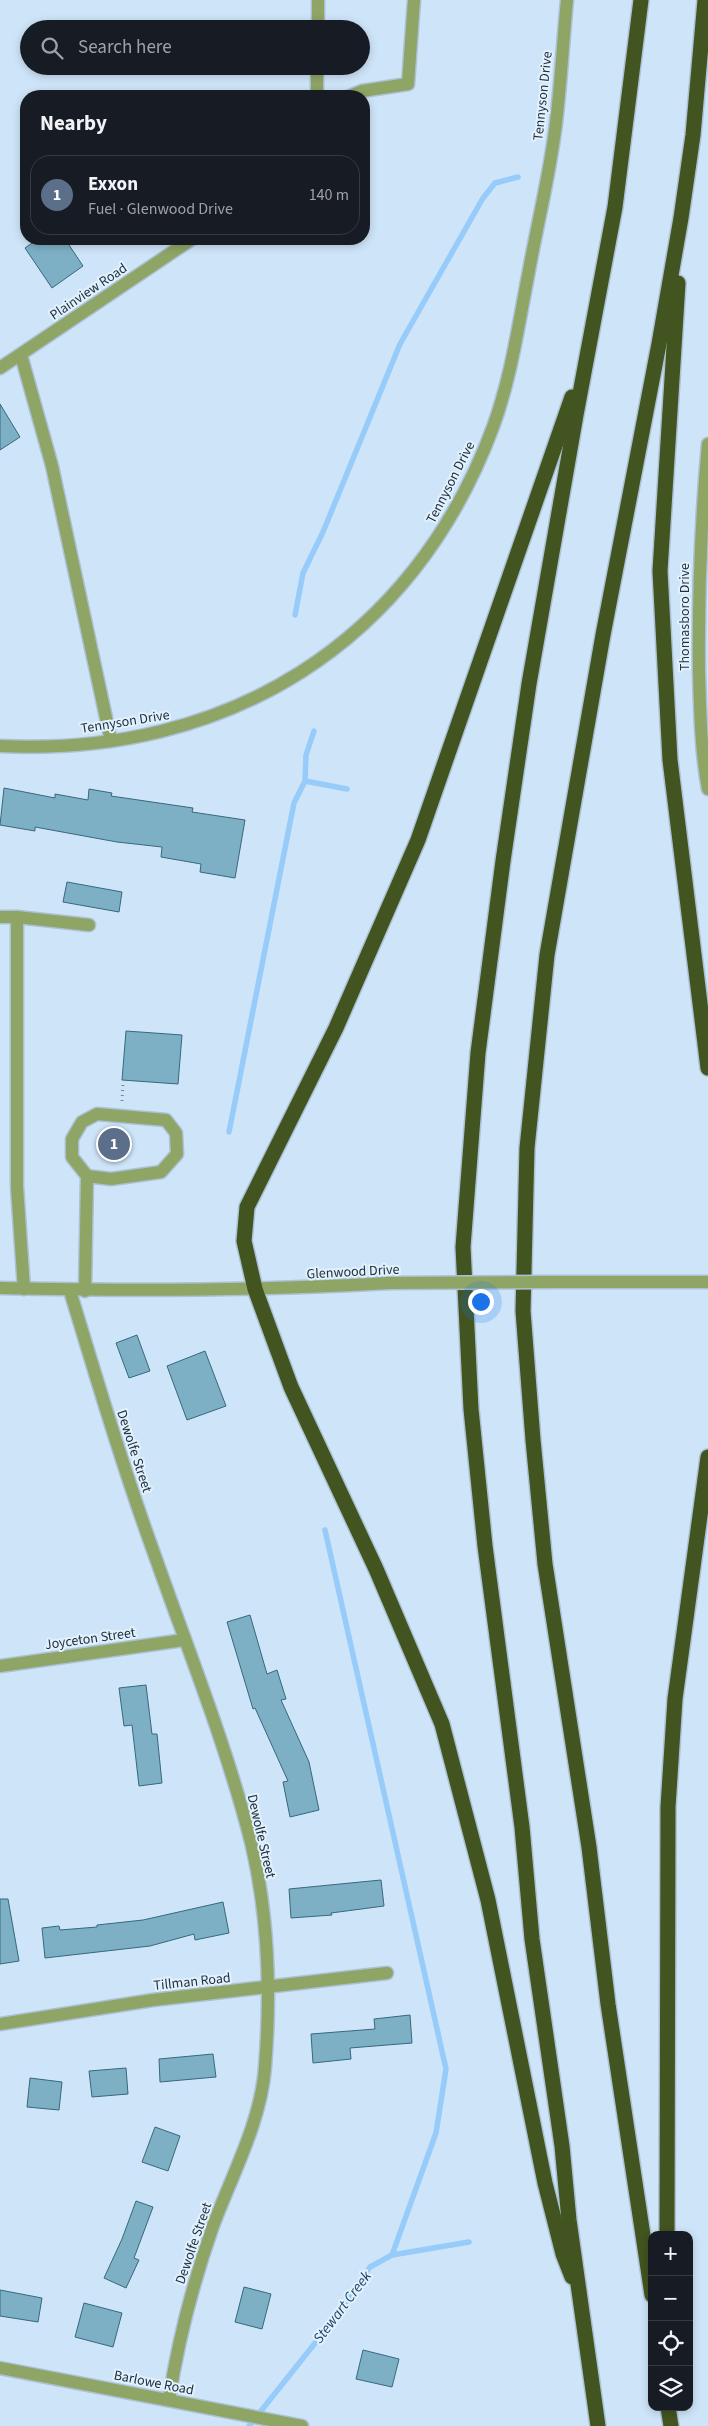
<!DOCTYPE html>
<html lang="en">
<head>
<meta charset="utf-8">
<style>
	:root { --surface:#171b24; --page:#242831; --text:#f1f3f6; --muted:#9ea1a6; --line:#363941; --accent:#ea580c }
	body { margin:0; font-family:"Source Sans 3",sans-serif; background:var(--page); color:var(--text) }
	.controls { position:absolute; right:15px; bottom:15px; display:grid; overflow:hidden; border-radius:10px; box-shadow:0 2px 8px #0003 }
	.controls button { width:45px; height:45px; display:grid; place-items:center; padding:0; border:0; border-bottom:1px solid var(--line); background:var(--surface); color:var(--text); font:25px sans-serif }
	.you { position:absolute; left:480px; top:1301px; width:18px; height:18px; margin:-12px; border:4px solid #fff; border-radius:50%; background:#1a73e8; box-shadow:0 0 0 8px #1a73e833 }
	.badge { display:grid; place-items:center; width:32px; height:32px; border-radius:50%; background:var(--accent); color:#fff; font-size:16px; font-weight:700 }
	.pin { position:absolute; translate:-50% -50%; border:2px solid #fff; box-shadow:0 1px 5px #0006 }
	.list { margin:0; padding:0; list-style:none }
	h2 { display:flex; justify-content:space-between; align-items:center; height:65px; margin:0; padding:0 20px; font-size:21px }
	h2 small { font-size:16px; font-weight:400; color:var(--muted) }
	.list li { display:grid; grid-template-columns:32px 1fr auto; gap:15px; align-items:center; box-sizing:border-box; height:80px; margin:0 10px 10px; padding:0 10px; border:1px solid var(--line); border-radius:20px }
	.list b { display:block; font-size:19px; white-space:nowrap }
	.list p { margin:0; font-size:16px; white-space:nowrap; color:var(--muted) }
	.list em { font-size:16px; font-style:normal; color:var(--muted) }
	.icon { flex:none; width:28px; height:28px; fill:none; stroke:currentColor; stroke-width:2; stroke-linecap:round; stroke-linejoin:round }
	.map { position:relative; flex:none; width:708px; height:2426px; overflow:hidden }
	.search { position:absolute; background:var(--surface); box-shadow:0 2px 8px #0003; left:20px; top:20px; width:350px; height:55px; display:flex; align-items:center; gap:12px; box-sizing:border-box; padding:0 18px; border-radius:28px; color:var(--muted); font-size:19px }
	.panel { position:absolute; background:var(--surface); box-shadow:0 2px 8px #0003; left:20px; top:90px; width:350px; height:155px; border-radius:20px }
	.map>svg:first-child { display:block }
</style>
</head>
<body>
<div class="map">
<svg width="708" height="2426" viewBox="0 0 708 2426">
	<rect width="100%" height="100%" fill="#cee5f9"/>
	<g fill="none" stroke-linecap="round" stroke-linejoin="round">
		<g stroke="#97cbf9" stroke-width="5.5">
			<path d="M295,615l8,-42 20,-41 77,-188 83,-146 12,-15 23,-6"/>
			<path d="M305,781l42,8"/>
			<path d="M229,1132l61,-309 4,-20 11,-22 1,-26 8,-24"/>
			<path d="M325,1530l121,539 -10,64 -44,122"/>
			<path d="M249,2426l86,-108 35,-51 22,-12 77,-13"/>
		</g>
	</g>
	<g fill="#7eb0c5" stroke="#37687b">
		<path d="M38,239h27l18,27 -31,22 -27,-40z"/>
		<path d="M0,404l20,33 -20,13z"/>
		<path d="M4,788l51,10v-4l33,6 1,-11 23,4 -1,3 82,12 -1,4 53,8 -10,58 -35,-6 1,-8 -40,-7 1,-10 -45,-5 -82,-15v4l-35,-6z"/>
		<path d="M67,882l55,10 -3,20 -56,-10z"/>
		<path d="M126,1031l56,4 -4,49 -56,-4z"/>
		<path d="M137,1335l13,36 -21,7 -13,-35z"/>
		<path d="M205,1351l21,55 -39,14 -20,-54z"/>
		<path d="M250,1615l17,59 10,-4 9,29 -5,1 28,62 10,48 -29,7 -7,-35 5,-1 -33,-73 -2,1 -26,-87z"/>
		<path d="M146,1685l6,49h5l5,49 -23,3 -7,-61 -8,1 -5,-38z"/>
		<path d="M381,1880l3,26 -53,7 1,2 -41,3 -2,-29z"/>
		<path d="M0,1899h8l11,62 -19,3z"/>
		<path d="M223,1902l6,31 -34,7 -1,-6 -44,12 -105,12 -3,-30 17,-2 1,4 37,-3v-2l46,-5z"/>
		<path d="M410,2015l2,28 -62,5 1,11 -38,4 -2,-29 64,-5 -1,-10z"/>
		<path d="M213,2054l3,23 -56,5 -1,-23z"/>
		<path d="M126,2068l2,26 -36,3 -3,-26z"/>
		<path d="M30,2078l32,4 -3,28 -32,-3z"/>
		<path d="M155,2127l25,9 -12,35 -26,-9z"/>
		<path d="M136,2201l17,6 -19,51 5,2 -13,28 -22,-10 18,-39z"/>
		<path d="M244,2287l27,7 -9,35 -27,-7z"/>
		<path d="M0,2290l42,8 -4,24 -38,-6z"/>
		<path d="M84,2303l38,10 -9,34 -38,-10z"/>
		<path d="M363,2350l36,9 -7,28 -36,-8z"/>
	</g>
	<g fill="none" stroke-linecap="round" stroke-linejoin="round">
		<defs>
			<g id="minor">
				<path d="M318,29v-29"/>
				<path d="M317,96v-30"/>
				<path d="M350,96l12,-5 46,-7 6,-84"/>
				<path d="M21,355l31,111 59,275"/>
				<path d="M0,368l192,-129"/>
				<path d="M708,444c-7,76 -10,151 -9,228 1,38 2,80 9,117"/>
				<path d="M0,746c227,11 413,-103 493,-319 18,-49 25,-100 35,-151 9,-51 22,-102 28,-153 5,-41 7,-82 11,-123"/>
				<path d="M0,917h17v270l7,102"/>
				<path d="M17,917l72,8"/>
				<path d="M545,1282h163"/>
				<path d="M0,1288c130,3 259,3 389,-5"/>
				<path d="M70,1291c27,89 53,177 85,265 33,94 71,188 96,286 17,71 20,151 14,225 -4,55 -33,108 -52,159 -20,57 -35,114 -44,174"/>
				<path d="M85,1291l2,-115 24,3 50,-7 16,-18 -1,-21 -10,-13 -69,-6 -15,8 -10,17v18l15,19"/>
				<path d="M0,1666l184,-26"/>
				<path d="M0,2024l153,-24 234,-27"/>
				<path d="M0,2368l302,58"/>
			</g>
			<g id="highway">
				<path d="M678,283l-18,288 10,189 38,308"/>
				<path d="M667,2235l1,-428 7,-108 33,-242"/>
				<path d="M572,2277l-9,-23 -18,-71 -57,-283 -46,-176 -66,-155 -85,-182 -36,-98 -11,-48 3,-34 89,-179 82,-188 154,-443"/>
				<path d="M652,2295l-44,-291 -19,-157 -44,-283 -12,-124 -10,-129 4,-163 20,-193 56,-320 56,-291 22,-126 12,-83 12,-135"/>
				<path d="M668,2407l3,19"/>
				<path d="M598,2426l-29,-206 -7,-74 -30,-207 -10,-112 -37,-281 -14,-137 -8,-162 15,-194 25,-192 26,-177 47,-269 39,-208 26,-207"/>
			</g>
		</defs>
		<use href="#minor" stroke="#acc1d3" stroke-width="15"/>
		<use href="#highway" stroke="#acc1d3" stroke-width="18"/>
		<path stroke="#758897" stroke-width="3" stroke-dasharray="1 4" stroke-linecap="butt" d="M122,1101l1,-17"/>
		<use href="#minor" stroke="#8ea566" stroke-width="12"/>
		<use href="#highway" stroke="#42541f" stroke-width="15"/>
		<defs>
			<path id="minor-bridge" d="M389,1283l156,-1"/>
		</defs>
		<use href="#minor-bridge" stroke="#acc1d3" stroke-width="15" stroke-linecap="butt"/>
		<use href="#minor-bridge" stroke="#8ea566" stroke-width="12"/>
	</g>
	<g text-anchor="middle" stroke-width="4" stroke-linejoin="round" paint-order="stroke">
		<g font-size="14" fill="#22313d" stroke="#e2f1fe">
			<text transform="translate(542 96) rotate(-84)" y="5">Tennyson Drive</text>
			<text transform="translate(88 291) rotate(-34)" y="5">Plainview Road</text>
			<text transform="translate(450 482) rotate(-63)" y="5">Tennyson Drive</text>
			<text transform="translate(684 617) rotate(-90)" y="5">Thomasboro Drive</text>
			<text transform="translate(125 721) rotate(-9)" y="5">Tennyson Drive</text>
			<text transform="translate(353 1271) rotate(-3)" y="5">Glenwood Drive</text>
			<text transform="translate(135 1451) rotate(72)" y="5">Dewolfe Street</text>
			<text transform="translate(90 1638) rotate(-8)" y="5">Joyceton Street</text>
			<text transform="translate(262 1836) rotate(77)" y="5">Dewolfe Street</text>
			<text transform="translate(192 1981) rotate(-6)" y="5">Tillman Road</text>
			<text transform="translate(193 2243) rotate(-71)" y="5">Dewolfe Street</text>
			<text transform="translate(154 2382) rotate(11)" y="5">Barlowe Road</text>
		</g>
		<g font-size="15" font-style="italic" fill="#1e4563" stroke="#e2f1fe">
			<text transform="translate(342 2307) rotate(-53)" y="5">Stewart Creek</text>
		</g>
	</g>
</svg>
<div class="controls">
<button>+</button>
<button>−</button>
<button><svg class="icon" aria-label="locate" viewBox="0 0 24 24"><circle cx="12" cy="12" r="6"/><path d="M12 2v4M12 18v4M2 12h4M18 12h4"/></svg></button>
<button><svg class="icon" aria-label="layers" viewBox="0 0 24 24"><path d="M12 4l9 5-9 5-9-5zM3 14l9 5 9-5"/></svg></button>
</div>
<div class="you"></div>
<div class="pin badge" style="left:114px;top:1144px;background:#5c6f8a">1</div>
<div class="search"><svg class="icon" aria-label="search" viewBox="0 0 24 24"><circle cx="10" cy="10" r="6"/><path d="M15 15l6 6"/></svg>Search here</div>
<section class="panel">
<h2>Nearby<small></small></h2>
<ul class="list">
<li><span class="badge" style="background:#5c6f8a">1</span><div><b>Exxon</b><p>Fuel · Glenwood Drive</p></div><em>140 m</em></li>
</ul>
</section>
</div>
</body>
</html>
